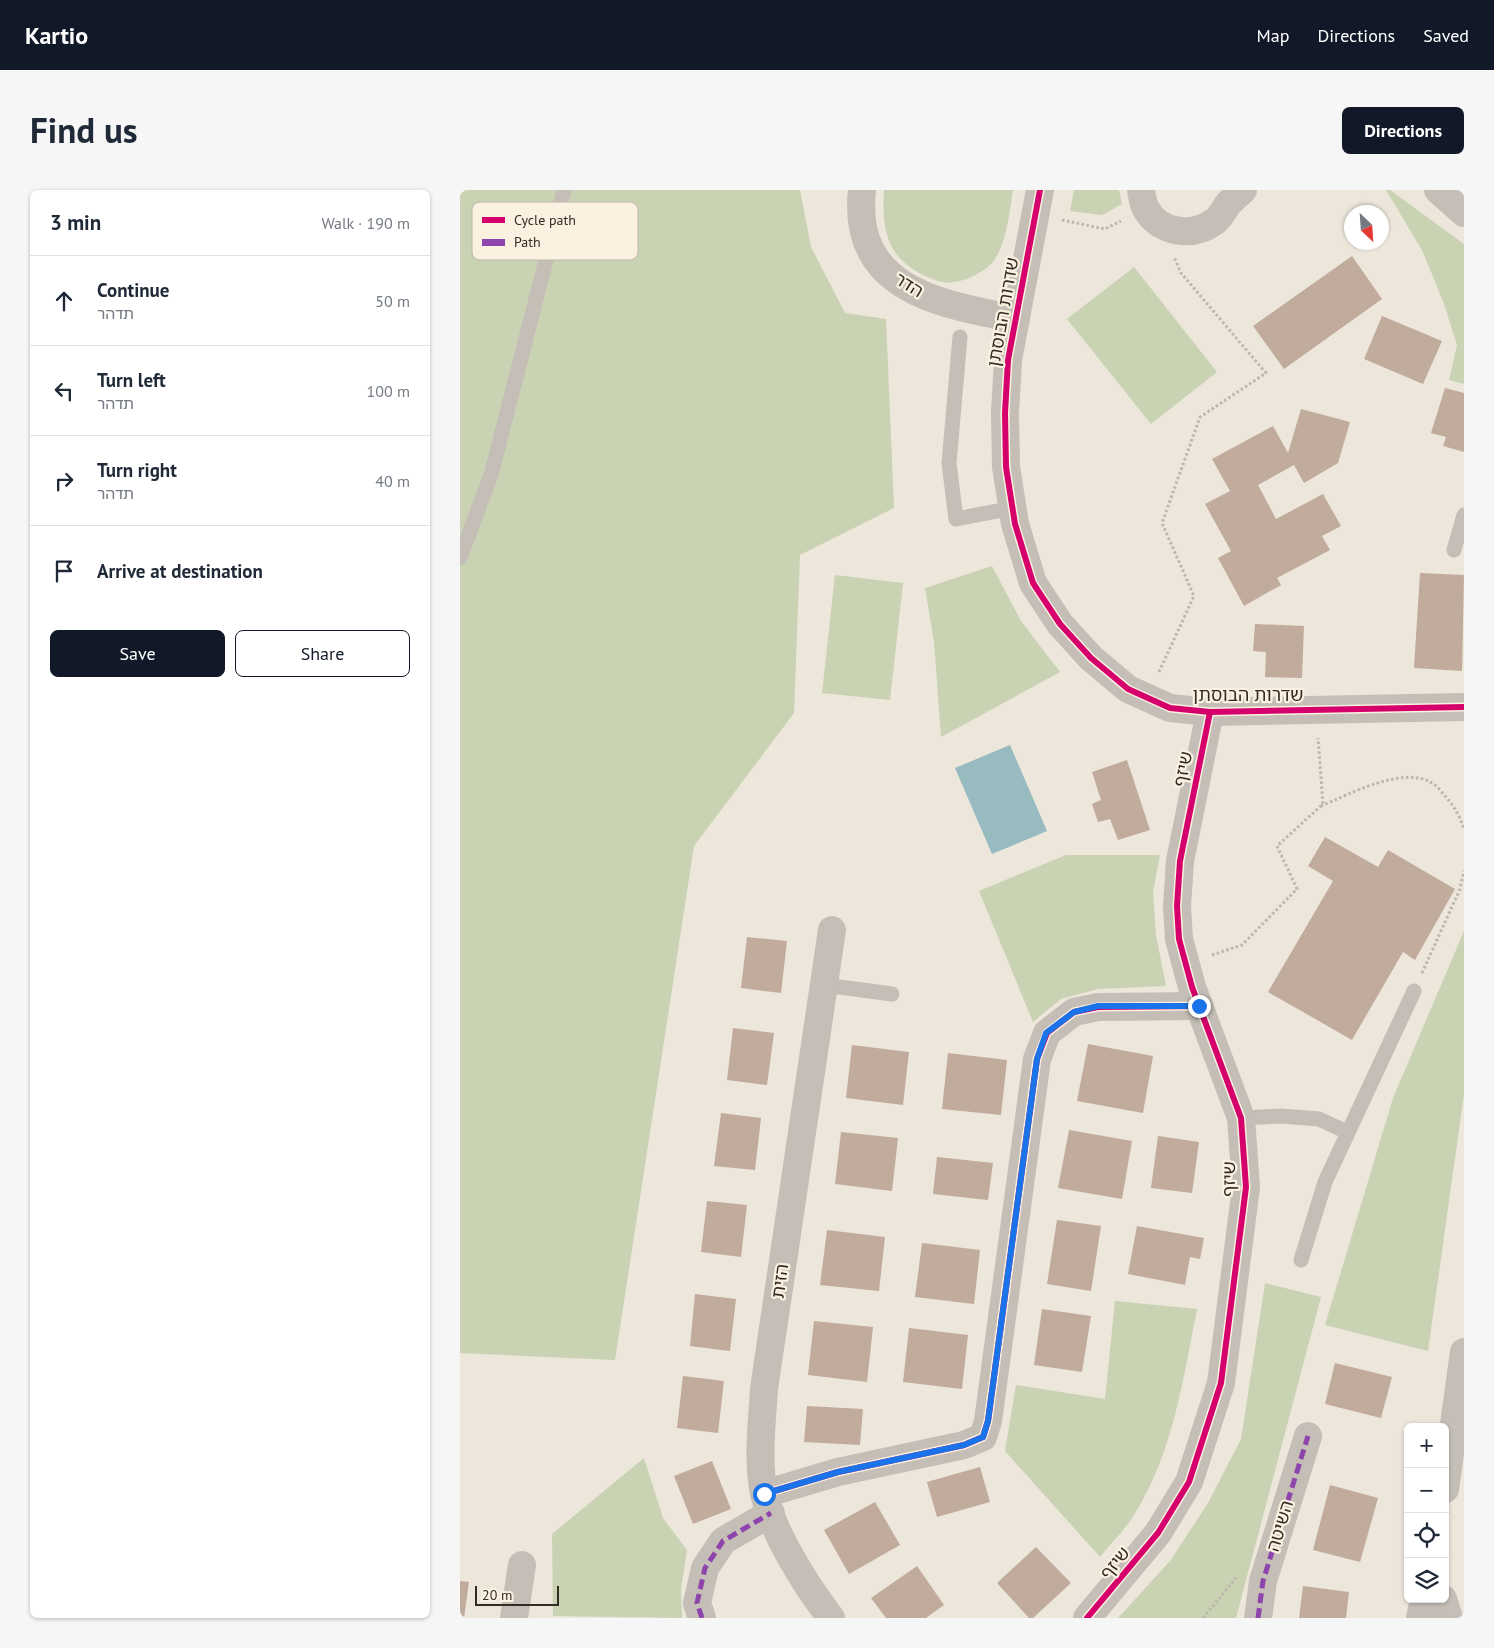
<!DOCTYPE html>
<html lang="en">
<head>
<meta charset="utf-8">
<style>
	:root { --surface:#fff; --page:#f6f6f7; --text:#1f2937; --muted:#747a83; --line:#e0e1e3; --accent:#111827 }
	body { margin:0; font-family:"PT Sans","Noto Sans Hebrew",sans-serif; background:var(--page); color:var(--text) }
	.controls { position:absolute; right:15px; bottom:15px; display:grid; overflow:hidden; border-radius:8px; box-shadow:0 1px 4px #0004 }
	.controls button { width:45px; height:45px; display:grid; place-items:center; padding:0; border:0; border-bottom:1px solid var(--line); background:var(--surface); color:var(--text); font:25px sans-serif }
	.compass { position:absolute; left:884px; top:15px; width:45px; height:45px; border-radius:50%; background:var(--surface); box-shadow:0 1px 4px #0004; rotate:155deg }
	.scale { position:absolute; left:15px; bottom:12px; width:84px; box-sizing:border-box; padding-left:5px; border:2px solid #342b24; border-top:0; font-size:14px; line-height:18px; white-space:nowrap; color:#342b24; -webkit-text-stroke:4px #faf1e1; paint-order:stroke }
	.stop { position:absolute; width:15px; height:15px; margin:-11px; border:4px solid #1a73e8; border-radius:50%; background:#fff }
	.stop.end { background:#1a73e8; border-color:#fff; box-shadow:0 1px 5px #0008 }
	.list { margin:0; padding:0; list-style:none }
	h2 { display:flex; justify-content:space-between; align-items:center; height:65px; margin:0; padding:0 20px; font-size:21px }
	h2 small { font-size:16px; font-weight:400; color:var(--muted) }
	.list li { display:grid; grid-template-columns:32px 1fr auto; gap:15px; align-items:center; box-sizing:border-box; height:90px; padding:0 20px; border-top:1px solid var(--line) }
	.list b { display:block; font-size:19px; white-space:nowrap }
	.list p { margin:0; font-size:16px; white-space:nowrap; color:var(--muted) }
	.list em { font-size:16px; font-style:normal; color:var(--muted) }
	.actions { display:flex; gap:10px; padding:15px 20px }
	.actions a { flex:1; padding:11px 0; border:1px solid var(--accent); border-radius:8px; text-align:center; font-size:18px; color:var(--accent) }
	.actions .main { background:var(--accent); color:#fff }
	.icon { flex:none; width:28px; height:28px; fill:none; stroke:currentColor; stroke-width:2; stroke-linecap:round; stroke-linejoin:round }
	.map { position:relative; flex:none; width:1004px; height:1428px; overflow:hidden; border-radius:8px }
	header { display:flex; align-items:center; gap:30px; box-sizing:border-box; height:70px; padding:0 25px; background:var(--accent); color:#fff }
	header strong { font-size:24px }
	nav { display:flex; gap:28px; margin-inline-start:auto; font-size:18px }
	.intro { display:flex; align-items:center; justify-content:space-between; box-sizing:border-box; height:120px; padding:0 30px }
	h1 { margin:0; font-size:35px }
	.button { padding:12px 22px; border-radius:8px; background:var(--accent); color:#fff; font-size:18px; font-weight:700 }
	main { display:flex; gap:30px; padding:0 30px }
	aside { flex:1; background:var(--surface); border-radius:8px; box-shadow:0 1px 4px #0004 }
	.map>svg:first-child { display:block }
</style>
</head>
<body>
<header>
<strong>Kartio</strong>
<nav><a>Map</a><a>Directions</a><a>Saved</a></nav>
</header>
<div class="intro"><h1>Find us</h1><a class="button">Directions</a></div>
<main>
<aside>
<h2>3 min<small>Walk · 190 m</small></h2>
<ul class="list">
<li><svg class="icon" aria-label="ahead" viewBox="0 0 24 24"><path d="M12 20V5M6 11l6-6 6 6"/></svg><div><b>Continue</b><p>תדהר</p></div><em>50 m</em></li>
<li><svg class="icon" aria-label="left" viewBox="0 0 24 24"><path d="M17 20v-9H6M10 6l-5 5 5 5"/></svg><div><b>Turn left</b><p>תדהר</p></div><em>100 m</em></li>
<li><svg class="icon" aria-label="right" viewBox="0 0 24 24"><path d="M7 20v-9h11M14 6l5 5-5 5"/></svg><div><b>Turn right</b><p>תדהר</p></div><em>40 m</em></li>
<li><svg class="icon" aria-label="arrive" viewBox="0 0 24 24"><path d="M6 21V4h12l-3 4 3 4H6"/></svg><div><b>Arrive at destination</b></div></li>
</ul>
<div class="actions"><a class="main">Save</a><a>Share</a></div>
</aside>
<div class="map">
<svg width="1004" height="1428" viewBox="0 0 1004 1428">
	<rect width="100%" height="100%" fill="#ece6db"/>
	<g fill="#cad2b4">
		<path d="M0,0h340l11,57 34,66 41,6 8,189 -94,47 -6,158 -100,133 -79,514 -155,-7z"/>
		<path d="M424,0h129c-3,20 -7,57 -21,73 -10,11 -34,22 -49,19 -20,-4 -45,-19 -53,-39 -7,-16 -7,-36 -6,-53z"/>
		<path d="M614,0h45l3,14 -20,11 -32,-4z"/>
		<path d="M926,0h4l74,54v140l-15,-4 8,-35 -13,-41 -21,-52z"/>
		<path d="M674,77l83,105 -66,52 -84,-105z"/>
		<path d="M532,376l29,55 39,51 -119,65 -7,-95 -9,-54z"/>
		<path d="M375,385l68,8 -13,117 -68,-7z"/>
		<path d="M606,665h94l-7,37 3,43 10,51 -68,3 -37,10 -28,23 -54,-131z"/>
		<path d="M1004,741v163l-36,257 -103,-26 68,-227z"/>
		<path d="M805,1093l56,14 -85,321h-118l52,-57 38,-58 33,-64z"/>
		<path d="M655,1111l82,8c-14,71 -24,144 -63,206 -9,15 -23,28 -34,42l-95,-106 11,-66 89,14z"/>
		<path d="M184,1268l19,60 24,32 -6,39 1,29 -129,-2 -1,-82z"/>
	</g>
	<path fill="#97bbbe" d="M550,555l37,86 -55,23 -37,-86z"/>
	<g fill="#c1ab9c">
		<path d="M892,66l30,43 -98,70 -31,-43z"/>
		<path d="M922,126l60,25 -19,43 -59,-25z"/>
		<path d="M985,198l19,5v59l-21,-6 3,-9 -15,-4z"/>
		<path d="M841,219l49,13 -12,41 -34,20 -10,-18 -36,20 18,34 47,-25 18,32 -19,10 8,14 -53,28 4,7 -37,21 -26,-48 13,-7 -26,-47 25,-13 -18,-32 61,-33 15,27z"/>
		<path d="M960,383l44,2 -2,96 -48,-3z"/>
		<path d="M795,434l49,2 -2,52 -37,-1 1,-25 -13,-1z"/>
		<path d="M667,570l23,70 -32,10 -8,-21 -12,3 -6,-18 9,-4 -9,-28z"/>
		<path d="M865,647l53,30 10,-17 67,39 -40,71 -12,-8 -51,88 -84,-48 65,-111 -25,-15z"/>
		<path d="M287,747l40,4 -6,52 -40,-5z"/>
		<path d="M273,838l41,5 -7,52 -40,-5z"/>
		<path d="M628,854l65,12 -10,57 -66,-12z"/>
		<path d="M392,855l57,7 -6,53 -57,-7z"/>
		<path d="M488,863l59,7 -6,55 -59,-6z"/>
		<path d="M261,923l40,5 -6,52 -41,-4z"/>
		<path d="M609,940l63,11 -10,58 -64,-11z"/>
		<path d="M381,942l57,6 -6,53 -57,-7z"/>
		<path d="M698,946l41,6 -7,51 -41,-5z"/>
		<path d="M477,967l56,6 -5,37 -55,-6z"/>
		<path d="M247,1011l40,4 -6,52 -40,-5z"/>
		<path d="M597,1030l44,6 -10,65 -44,-7z"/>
		<path d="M677,1036l67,12 -4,21 -10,-2 -5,28 -57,-11z"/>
		<path d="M367,1040l58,7 -6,54 -59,-6z"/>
		<path d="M462,1053l58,7 -6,54 -59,-7z"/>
		<path d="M235,1104l41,5 -6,52 -40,-5z"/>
		<path d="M582,1119l49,7 -9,56 -48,-7z"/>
		<path d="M354,1131l59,6 -6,55 -59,-7z"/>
		<path d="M449,1138l59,7 -6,54 -59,-7z"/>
		<path d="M875,1173l57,14 -11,41 -56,-14z"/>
		<path d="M223,1186l41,5 -6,52 -41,-5z"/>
		<path d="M347,1216l56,3 -3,36 -56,-3z"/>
		<path d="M252,1271l19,48 -38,15 -19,-48z"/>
		<path d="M520,1277l10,35 -53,15 -10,-35z"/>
		<path d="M870,1295l48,13 -18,64 -47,-12z"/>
		<path d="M415,1312l25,43 -51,29 -25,-44z"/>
		<path d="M576,1357l35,36 -38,35h-4l-32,-35z"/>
		<path d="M457,1376l27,39 -18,13h-40l-15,-20z"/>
		<path d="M0,1391l9,1 -5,36h-4z"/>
		<path d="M843,1396l46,6 -3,26h-47z"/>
	</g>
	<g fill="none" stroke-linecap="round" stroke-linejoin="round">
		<g stroke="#bdb6ae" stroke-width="3" stroke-dasharray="2.5 2.5" stroke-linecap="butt">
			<path d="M602,30l43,9 16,-8"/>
			<path d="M699,482l35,-76 -32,-73 38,-106 66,-44 -85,-100 -7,-16"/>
			<path d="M861,616c29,-12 86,-43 114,-21 4,3 7,8 11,12 8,9 15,21 18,33"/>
			<path d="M752,765l30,-10 55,-56 -20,-43 46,-42 -5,-66"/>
			<path d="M962,783l38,-84 4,-18"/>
			<path d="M743,1428l33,-40"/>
		</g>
		<g stroke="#c4beb6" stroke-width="15">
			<path d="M500,147l-11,126 7,56 57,-11"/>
			<path d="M994,360l10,-35"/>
			<path d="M0,368l31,-83 73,-285"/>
			<path d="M364,795l68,9"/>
			<path d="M781,928l40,-2 38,3 28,13"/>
			<path d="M841,1070l24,-78 89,-191"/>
		</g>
		<g stroke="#c4beb6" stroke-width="28">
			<path d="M402,0c-11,100 78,114 154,129"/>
			<path d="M580,0l-32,170 -3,53 1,54 9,57 18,59 27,41 31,34 37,31 42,19 40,4 254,-5"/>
			<path d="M681,0c1,6 2,14 5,19 14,25 47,28 68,13 7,-5 10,-13 15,-19 4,-4 9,-9 14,-13"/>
			<path d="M978,0l26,23"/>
			<path d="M304,1304l74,-22 126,-27 19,-8 5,-16 49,-362 10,-26 27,-21 24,-5 101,-1"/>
			<path d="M54,1428l8,-53"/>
			<path d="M242,1428l-5,-15 8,-35 18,-27 48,-28"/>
			<path d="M371,1428c-24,-31 -59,-86 -67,-125 -7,-33 -2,-70 0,-104l68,-459"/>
			<path d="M627,1428l71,-85 31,-51 32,-99 25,-196 -5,-69 -49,-131 -13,-48 -2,-33 3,-45 30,-149"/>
			<path d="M798,1428l5,-37 45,-145"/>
		</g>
		<g stroke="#c4beb6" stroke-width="28">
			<path d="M985,1299l19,-137"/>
			<path d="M983,1409l6,19"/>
			<path d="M960,1428l4,-19"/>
		</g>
		<g stroke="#8e44ad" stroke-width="5" stroke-dasharray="10 5" stroke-linecap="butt">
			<path d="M242,1428l-5,-15 8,-35 18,-27 48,-28"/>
			<path d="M798,1428l5,-37 45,-145"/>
		</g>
		<defs>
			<g id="cycleway">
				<path d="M580,0l-32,170 -3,53 1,54 9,57 18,59 27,41 31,34 37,31 42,19 40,4 254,-5"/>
				<path d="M304,1304l74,-22 126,-27 19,-8 5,-16 49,-362 10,-26 27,-21 24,-5 101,-1"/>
				<path d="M627,1428l71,-85 31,-51 32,-99 25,-196 -5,-69 -49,-131 -13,-48 -2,-33 3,-45 30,-149"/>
			</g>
		</defs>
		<use href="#cycleway" stroke="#faf1e1" stroke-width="9"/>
		<use href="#cycleway" stroke="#d6006c" stroke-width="6"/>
	</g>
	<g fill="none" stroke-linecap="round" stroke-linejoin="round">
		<path stroke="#1a73e8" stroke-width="6" d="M304,1304l74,-22 126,-27 19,-8 5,-16 49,-362 9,-26 28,-21 24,-6h101"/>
	</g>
	<g text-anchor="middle" stroke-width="4.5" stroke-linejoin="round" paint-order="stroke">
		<g font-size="18" fill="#342b24" stroke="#faf1e1">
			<text transform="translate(449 95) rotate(32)" y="6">הדר</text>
			<text transform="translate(543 122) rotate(-80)" y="6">שדרות הבוסתן</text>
			<text x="788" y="511">שדרות הבוסתן</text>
			<text transform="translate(723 579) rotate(-78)" y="6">שיזף</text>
			<text transform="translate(769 989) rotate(-89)" y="6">שיזף</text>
			<text transform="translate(320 1091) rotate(-82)" y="6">הזית</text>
			<text transform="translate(820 1336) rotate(-73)" y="6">השיטה</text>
			<text transform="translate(655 1373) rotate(-51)" y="6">שיזף</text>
		</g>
	</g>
	<rect x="12" y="12" width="166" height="58" rx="8" fill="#faf1e1" stroke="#bfb6a8" stroke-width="1"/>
	<rect x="22" y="27" width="23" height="6" fill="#d6006c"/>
	<rect x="22" y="49" width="23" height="7" fill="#8e44ad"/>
	<g font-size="14" fill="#342b24">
		<text x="54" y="35">Cycle path</text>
		<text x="54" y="57">Path</text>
	</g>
</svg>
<div class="controls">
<button>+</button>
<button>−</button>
<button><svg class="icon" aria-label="locate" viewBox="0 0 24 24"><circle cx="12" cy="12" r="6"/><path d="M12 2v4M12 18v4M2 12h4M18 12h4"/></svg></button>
<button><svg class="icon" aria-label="layers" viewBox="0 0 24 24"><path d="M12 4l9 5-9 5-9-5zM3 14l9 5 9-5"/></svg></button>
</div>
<svg class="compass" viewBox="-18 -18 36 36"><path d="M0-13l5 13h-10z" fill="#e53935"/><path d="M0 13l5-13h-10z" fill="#747a83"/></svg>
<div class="scale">20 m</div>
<div class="stop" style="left:304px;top:1304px"></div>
<div class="stop end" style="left:739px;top:816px"></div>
</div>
</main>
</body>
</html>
